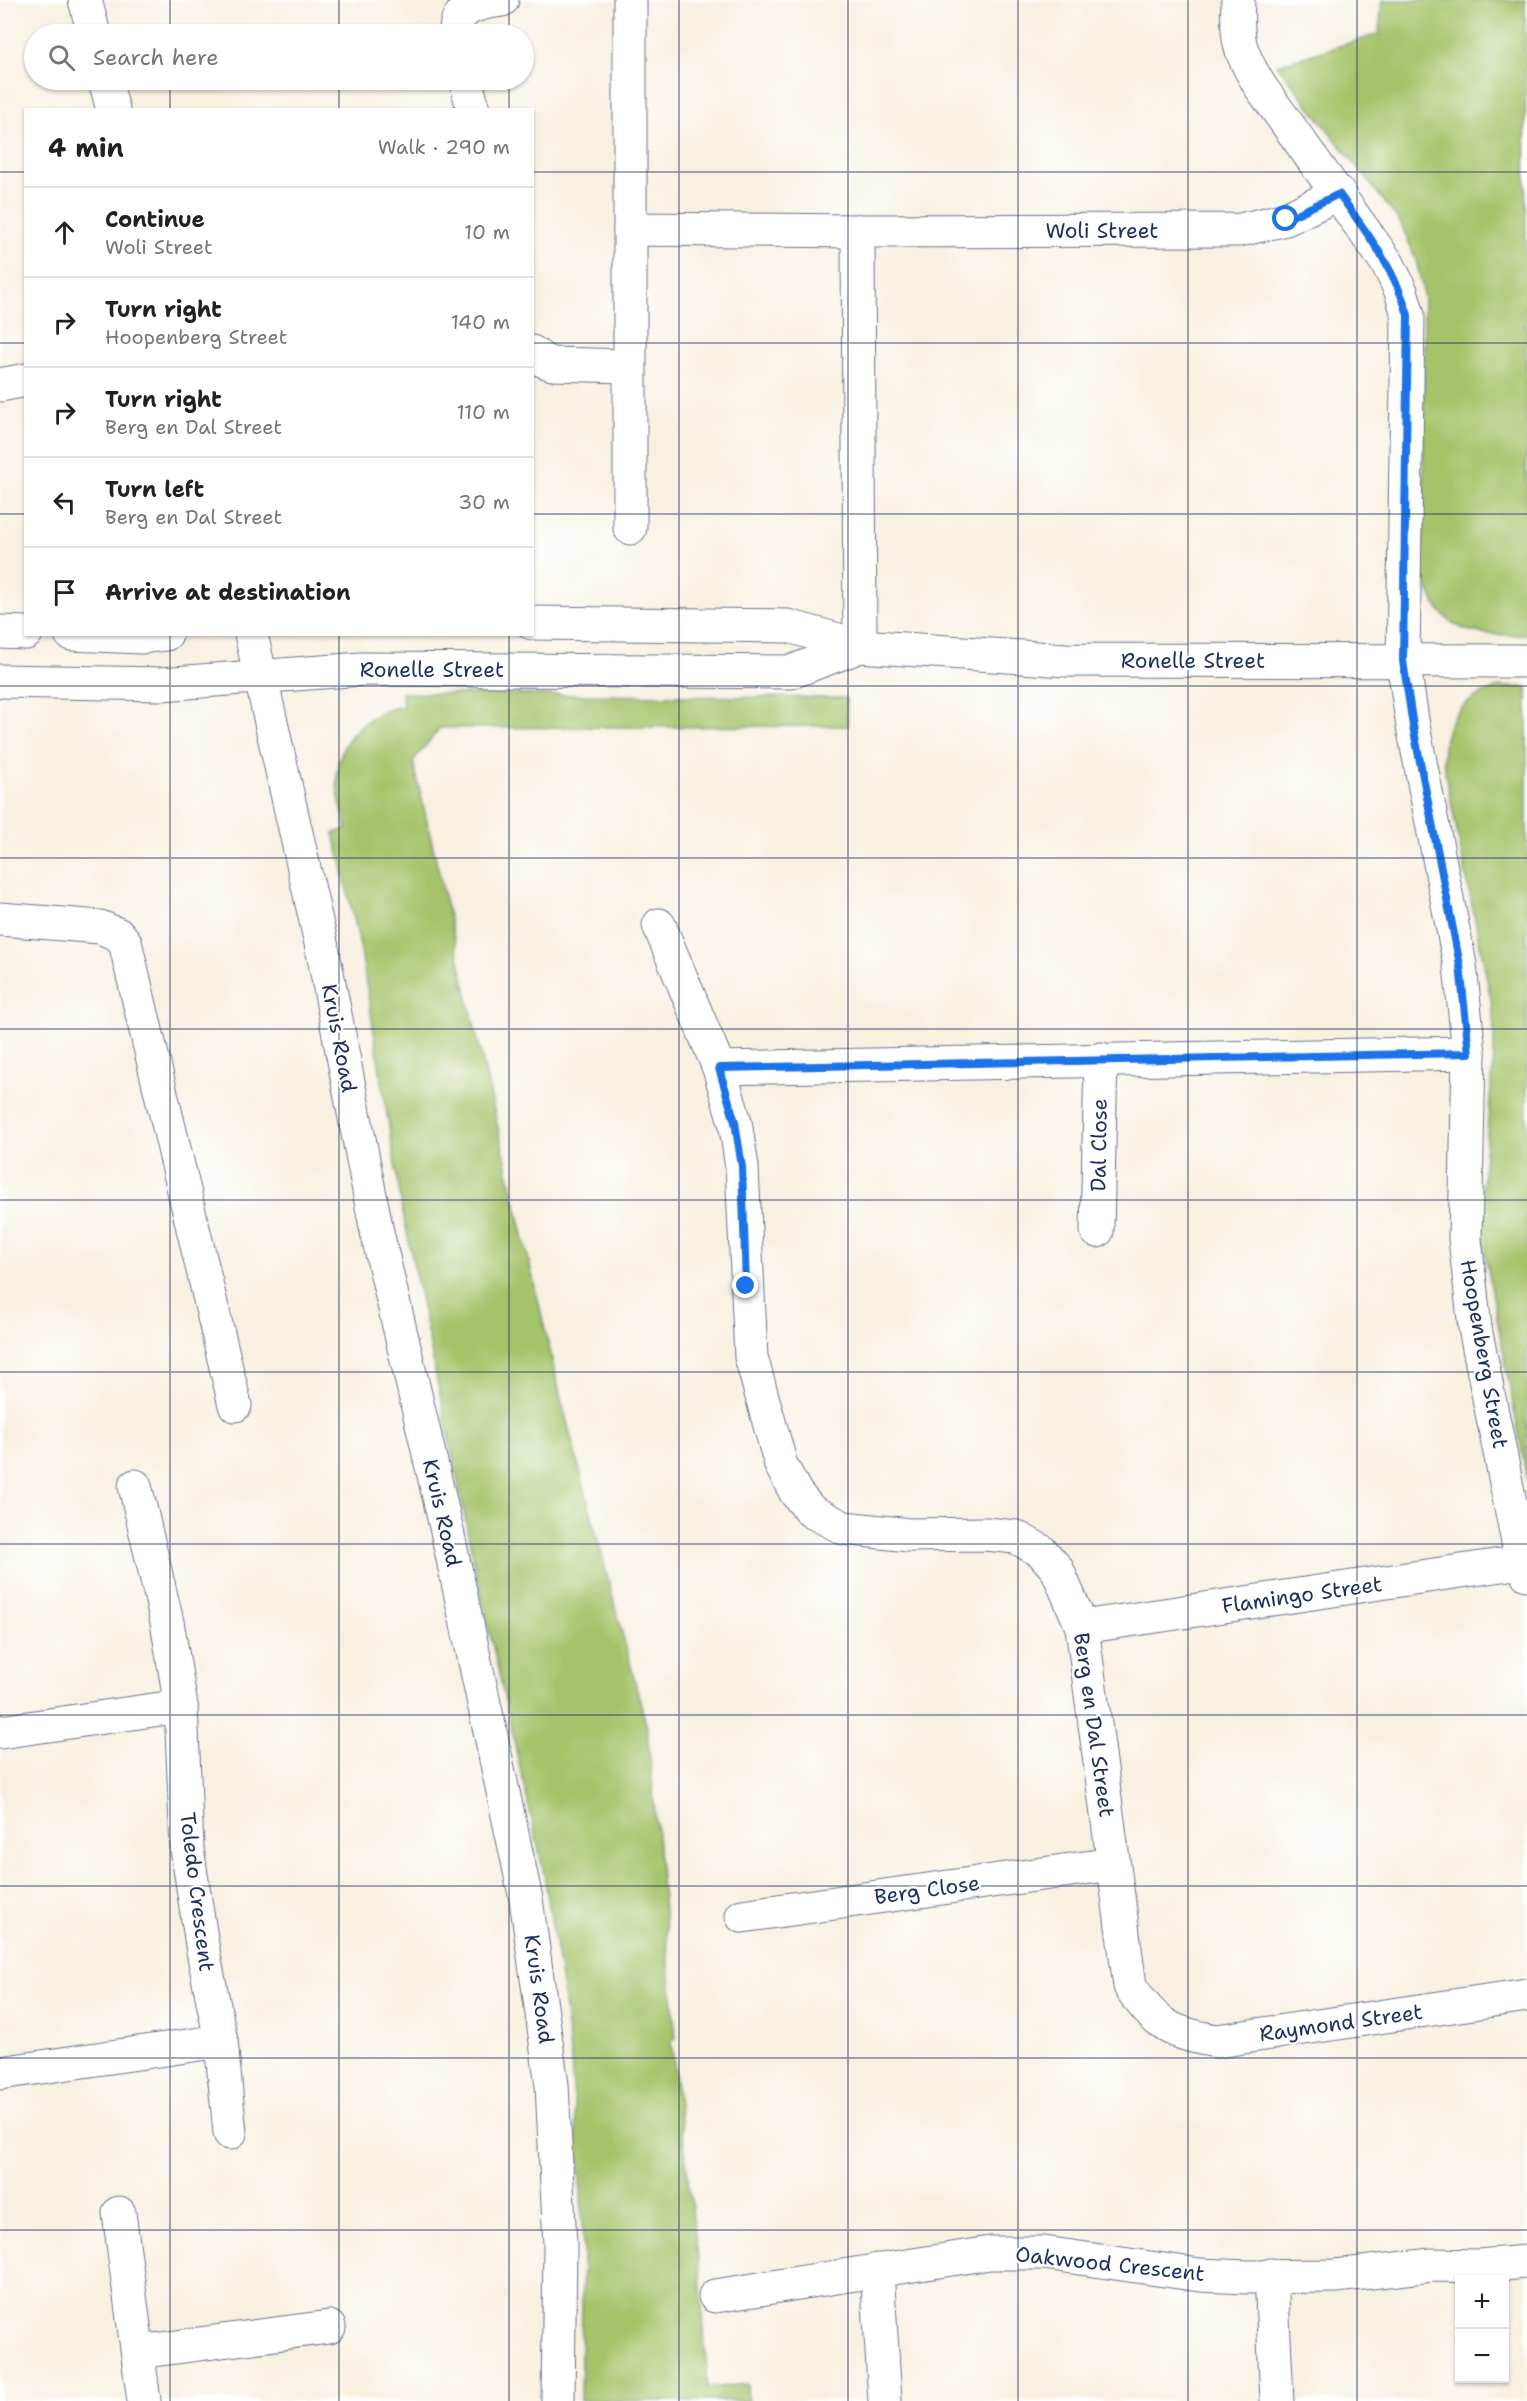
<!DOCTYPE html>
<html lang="en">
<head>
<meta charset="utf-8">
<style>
	:root { --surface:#fff; --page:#f6f6f6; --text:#202124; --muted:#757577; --line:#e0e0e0 }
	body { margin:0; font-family:"Shantell Sans",sans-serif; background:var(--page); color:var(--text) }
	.controls { position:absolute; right:18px; bottom:18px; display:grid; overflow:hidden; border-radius:0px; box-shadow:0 2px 4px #0004 }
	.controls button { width:54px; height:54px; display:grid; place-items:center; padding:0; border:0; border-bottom:2px solid var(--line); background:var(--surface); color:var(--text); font:30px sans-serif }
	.stop { position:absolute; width:18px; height:18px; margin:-14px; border:4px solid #1a73e8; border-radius:50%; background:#fff }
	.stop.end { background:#1a73e8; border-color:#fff; box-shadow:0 2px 6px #0008 }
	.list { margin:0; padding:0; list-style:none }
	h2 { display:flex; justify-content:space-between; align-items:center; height:78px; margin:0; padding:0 24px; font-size:26px }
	h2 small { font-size:20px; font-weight:400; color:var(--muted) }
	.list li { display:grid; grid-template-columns:39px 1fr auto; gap:18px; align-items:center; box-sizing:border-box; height:90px; padding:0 24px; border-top:2px solid var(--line) }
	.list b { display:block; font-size:22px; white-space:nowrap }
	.list p { margin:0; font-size:20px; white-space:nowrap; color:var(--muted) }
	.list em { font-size:20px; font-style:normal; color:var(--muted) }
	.icon { flex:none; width:33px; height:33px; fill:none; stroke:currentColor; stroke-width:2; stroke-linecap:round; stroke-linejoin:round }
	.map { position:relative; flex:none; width:1527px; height:2401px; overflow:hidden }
	.search { position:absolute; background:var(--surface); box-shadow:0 2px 4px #0004; left:24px; top:24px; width:510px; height:66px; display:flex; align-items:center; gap:15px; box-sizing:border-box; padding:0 21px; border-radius:33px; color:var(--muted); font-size:22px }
	.panel { position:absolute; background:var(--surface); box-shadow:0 2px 4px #0004; left:24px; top:108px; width:510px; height:528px; border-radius:0px }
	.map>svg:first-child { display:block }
</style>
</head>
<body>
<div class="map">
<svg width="1527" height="2401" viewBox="0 0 1527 2401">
	<rect width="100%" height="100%" fill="#fff"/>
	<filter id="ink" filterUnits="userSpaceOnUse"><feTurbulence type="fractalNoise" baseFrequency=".0167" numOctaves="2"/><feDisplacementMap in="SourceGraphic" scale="12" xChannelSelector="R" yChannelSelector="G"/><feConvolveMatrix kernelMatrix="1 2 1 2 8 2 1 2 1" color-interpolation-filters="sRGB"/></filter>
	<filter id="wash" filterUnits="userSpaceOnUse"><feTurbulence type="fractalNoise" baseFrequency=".008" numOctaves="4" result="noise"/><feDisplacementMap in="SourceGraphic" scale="24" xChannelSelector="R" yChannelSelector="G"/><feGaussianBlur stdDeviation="1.35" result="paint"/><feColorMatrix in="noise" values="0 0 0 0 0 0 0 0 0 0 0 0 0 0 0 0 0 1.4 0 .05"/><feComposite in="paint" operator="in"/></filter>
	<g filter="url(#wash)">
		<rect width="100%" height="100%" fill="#f8f0e0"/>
		<g fill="#a5c46b" stroke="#607a64" stroke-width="1.5">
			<path d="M1382,0h143l2,635c-55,0 -86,0 -104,-60l1,-275c-4,-32 -11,-52 -26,-81l-121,-154 102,-31z"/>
			<path d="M1500,687h27v792l-46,-247v-34l13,-143v-28l-3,-28 -47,-232c-4,-44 14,-67 56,-80z"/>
			<path d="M402,693l444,5 2,28 -408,2 -27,33 148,638 86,329 29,311 -5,2 29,232 8,115 39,-4 1,17h-168l3,-147 -2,-62 -10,-131 -8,-69 -19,-118 -71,-316 -71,-350 -42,-263 -26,-112 13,-4c-4,-16 -11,-34 -10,-50 0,-40 29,-66 66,-73z"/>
		</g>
	</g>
	<g filter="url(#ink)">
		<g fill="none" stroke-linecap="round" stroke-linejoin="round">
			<defs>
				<g id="minor">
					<path d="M85,0l9,34"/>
					<path d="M1238,0c-2,41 1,51 22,86l128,178 13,27 7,24 -5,346 10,65 47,239 9,88 -4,186 10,89 47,234 5,12"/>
					<path d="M456,34c-1,-28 24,-31 46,-34"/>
					<path d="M105,80l8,30"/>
					<path d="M466,80l7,30"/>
					<path d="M630,229l228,2 382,-1 46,-11 53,-26"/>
					<path d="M858,231l2,415"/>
					<path d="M532,352l10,8 10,4 77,2"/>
					<path d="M0,385l26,-5"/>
					<path d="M630,528v-528"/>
					<path d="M532,623l256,3 72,20 206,14 461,1"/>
					<path d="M0,632l26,1"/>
					<path d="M71,634l71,3 24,-3"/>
					<path d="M251,634l72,318 54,280 70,299 79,368 26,186 8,160 -2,156"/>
					<path d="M0,681l161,3 201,-15 429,3 69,-26"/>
					<path d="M0,919l100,8 19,8 6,7 110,463"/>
					<path d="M659,925l60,143 16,54 7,45 9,190 30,108 15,28 15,18 33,17 65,7 77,-1 30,3 25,14 16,18 25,58 48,359c25,39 42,48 87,55l310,-46"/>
					<path d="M719,1068l750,-15"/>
					<path d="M1097,1231l4,-172"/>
					<path d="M135,1486l32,136 14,84 6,143 16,102 18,90 9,92"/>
					<path d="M1082,1627l440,-65"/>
					<path d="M0,1732l181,-26"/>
					<path d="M742,1916l371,-52"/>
					<path d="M0,2073l221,-32"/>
					<path d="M119,2213l25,188"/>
					<path d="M877,2270l8,131"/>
					<path d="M1271,2275l6,126"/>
					<path d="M715,2296l275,-43h54l156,22 48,2 87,-1 97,-11 46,1 49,-4"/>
					<path d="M138,2352l191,-25"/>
				</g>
			</defs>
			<use href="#minor" stroke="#68738c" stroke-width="35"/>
			<use href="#minor" stroke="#fff" stroke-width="33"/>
		</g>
	</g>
	<g fill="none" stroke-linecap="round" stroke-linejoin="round" filter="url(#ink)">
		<path stroke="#1a73e8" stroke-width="8" d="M746,1286l-4,-119 -7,-45 -16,-54 750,-15 -9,-88 -47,-239 -10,-65 5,-346c-14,-48 -41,-82 -69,-121l-53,25"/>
	</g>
	<path fill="none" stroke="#1b2f5e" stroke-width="1.5" stroke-opacity="0.55" d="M170,0v34M339,0v34M509,0v34M679,0v2401M848,0v2401M1018,0v2401M1188,0v2401M1357,0v2401M170,80v30M339,80v30M509,80v30M0,172h26M532,172h995M0,343h26M532,343h995M0,514h26M532,514h995M170,634v1767M339,634v1767M509,634v1767M0,686h1527M0,858h1527M0,1029h1527M0,1200h1527M0,1372h1527M0,1544h1527M0,1715h1527M0,1886h1527M0,2058h1527M0,2230h1527"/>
	<g text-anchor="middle" stroke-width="4.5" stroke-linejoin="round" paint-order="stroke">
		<g font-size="21" fill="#1b2f5e" stroke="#fff">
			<text x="1102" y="238">Woli Street</text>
			<text x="1193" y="668">Ronelle Street</text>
			<text x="432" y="677">Ronelle Street</text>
			<text transform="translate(339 1038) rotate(79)" y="7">Kruis Road</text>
			<text transform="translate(1099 1145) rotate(-89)" y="7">Dal Close</text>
			<text transform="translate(1484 1354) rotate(80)" y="7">Hoopenberg Street</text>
			<text transform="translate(442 1513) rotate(77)" y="7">Kruis Road</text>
			<text transform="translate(1302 1595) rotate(-8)" y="7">Flamingo Street</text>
			<text transform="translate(1094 1725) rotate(82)" y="7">Berg en Dal Street</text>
			<text transform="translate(927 1890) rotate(-8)" y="7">Berg Close</text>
			<text transform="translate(197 1892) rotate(83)" y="7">Toledo Crescent</text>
			<text transform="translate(539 1989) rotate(82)" y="7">Kruis Road</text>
			<text transform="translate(1341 2023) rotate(-8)" y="7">Raymond Street</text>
			<text transform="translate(1110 2264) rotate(6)" y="7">Oakwood Crescent</text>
		</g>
	</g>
</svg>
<div class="controls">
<button>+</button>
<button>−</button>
</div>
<div class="stop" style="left:1286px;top:219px"></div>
<div class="stop end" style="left:746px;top:1286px"></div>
<div class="search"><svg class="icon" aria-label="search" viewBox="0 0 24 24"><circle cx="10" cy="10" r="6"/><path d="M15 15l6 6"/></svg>Search here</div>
<section class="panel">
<h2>4 min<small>Walk · 290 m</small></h2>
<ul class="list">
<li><svg class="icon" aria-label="ahead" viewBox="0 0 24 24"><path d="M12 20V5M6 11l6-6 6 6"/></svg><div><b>Continue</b><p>Woli Street</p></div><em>10 m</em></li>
<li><svg class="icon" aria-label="right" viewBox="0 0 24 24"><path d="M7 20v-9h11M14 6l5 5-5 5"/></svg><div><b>Turn right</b><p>Hoopenberg Street</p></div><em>140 m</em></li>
<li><svg class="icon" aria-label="right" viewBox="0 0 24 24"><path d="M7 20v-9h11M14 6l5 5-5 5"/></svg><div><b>Turn right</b><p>Berg en Dal Street</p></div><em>110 m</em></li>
<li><svg class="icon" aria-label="left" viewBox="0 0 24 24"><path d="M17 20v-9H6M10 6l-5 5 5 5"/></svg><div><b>Turn left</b><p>Berg en Dal Street</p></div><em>30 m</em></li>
<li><svg class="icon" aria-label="arrive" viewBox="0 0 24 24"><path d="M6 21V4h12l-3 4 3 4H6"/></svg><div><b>Arrive at destination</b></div></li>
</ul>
</section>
</div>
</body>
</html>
